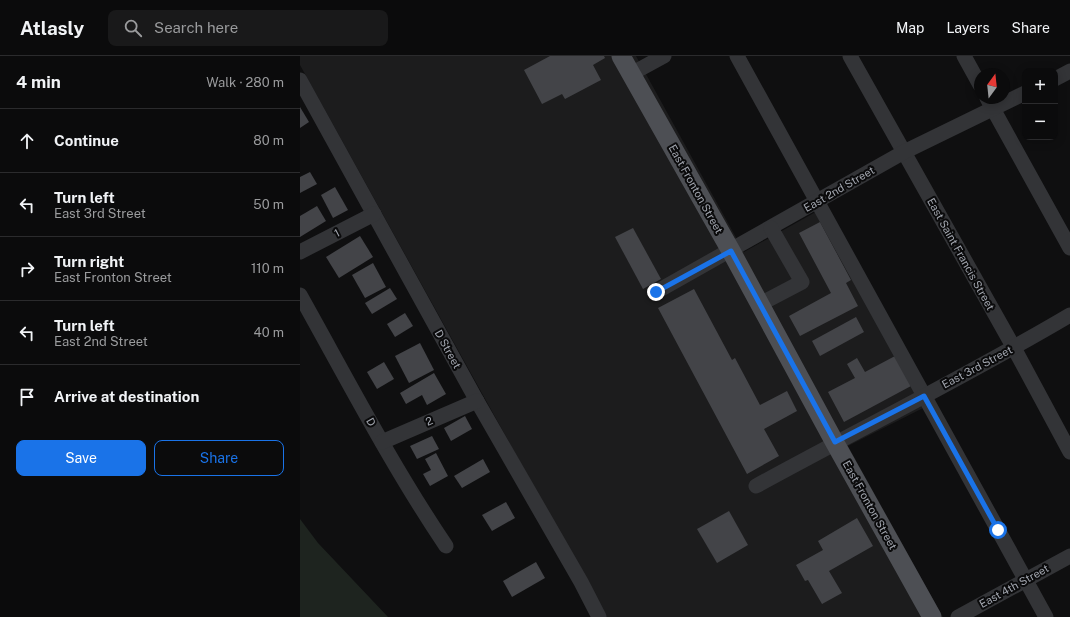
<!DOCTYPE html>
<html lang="en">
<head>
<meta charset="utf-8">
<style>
	:root { --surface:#0b0b0c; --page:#19191a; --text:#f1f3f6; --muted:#9a9b9d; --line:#2b2b2d; --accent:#1a73e8 }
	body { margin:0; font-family:"Public Sans",sans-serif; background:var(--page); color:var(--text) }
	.controls { position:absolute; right:12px; top:12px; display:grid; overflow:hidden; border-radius:8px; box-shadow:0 2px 10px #0003 }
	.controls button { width:36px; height:36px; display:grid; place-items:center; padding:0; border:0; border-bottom:1px solid var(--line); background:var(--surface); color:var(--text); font:20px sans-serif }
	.compass { position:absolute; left:674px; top:12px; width:36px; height:36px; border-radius:50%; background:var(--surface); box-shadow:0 2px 10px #0003; rotate:15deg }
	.stop { position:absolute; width:12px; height:12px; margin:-9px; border:3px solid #1a73e8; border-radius:50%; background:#fff }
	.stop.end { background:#1a73e8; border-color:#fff; box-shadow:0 1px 4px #0008 }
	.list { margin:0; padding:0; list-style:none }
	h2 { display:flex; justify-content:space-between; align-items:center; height:52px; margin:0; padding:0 16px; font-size:17px }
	h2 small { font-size:13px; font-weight:400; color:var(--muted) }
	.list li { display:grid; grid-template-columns:26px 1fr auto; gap:12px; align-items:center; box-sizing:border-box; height:64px; padding:0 16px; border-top:1px solid var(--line) }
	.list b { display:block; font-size:15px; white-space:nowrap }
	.list p { margin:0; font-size:13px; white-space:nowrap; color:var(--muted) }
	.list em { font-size:13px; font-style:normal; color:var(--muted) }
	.actions { display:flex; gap:8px; padding:12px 16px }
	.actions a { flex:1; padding:9px 0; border:1px solid var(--accent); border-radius:8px; text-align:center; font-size:14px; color:var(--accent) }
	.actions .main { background:var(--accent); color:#fff }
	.icon { flex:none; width:22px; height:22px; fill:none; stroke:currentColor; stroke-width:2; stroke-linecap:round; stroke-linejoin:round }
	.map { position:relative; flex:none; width:770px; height:561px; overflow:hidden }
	header { display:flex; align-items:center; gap:24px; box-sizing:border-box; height:56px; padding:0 20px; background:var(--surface); border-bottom:1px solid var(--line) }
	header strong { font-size:19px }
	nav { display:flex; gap:22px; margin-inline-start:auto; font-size:14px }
	.search { width:280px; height:36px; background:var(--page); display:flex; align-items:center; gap:10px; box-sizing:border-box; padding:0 14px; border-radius:8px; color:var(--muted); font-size:15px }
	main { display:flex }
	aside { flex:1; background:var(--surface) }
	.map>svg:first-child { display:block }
</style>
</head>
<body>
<header>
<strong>Atlasly</strong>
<div class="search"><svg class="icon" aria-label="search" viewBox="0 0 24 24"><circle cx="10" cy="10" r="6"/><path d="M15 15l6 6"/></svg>Search here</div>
<nav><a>Map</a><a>Layers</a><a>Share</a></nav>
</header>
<main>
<aside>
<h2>4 min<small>Walk · 280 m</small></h2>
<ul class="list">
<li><svg class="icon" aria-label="ahead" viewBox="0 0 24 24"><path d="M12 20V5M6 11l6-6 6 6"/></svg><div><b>Continue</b></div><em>80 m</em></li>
<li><svg class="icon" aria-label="left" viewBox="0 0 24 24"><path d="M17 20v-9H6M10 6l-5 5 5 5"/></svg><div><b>Turn left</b><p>East 3rd Street</p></div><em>50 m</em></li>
<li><svg class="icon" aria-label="right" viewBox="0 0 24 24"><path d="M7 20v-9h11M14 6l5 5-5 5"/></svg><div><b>Turn right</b><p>East Fronton Street</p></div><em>110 m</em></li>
<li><svg class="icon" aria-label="left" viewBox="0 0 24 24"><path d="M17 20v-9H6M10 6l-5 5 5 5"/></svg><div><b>Turn left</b><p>East 2nd Street</p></div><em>40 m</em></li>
<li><svg class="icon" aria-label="arrive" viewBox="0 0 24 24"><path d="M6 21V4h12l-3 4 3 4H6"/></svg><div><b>Arrive at destination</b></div></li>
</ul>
<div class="actions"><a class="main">Save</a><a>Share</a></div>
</aside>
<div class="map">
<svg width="770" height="561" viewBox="0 0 770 561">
	<rect width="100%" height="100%" fill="#0f0f10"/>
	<path fill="#1c1c1d" d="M0,0h336l108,196 77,-43 106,197 -79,40 95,171h-337l-306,-552z"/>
	<path fill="#1e241f" d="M0,463l18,24 70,74h-88z"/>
	<g fill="#434448">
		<path d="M250,0h54l1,2 -12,7 8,15 -36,19 -3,-5 -20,10 -18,-34z"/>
		<path d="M0,51l9,15 -9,6z"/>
		<path d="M10,116l7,12 -17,9v-16z"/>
		<path d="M35,131l13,23 -15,8 -12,-23z"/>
		<path d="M17,150l9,15 -26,16v-21z"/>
		<path d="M520,166l31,58 -5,3 12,23 -58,30 -11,-20 42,-23 -32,-60z"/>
		<path d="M333,172l28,51 -18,10 -28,-52z"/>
		<path d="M60,180l13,21 -34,21 -13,-21z"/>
		<path d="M73,207l13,24 -21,11 -13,-23z"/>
		<path d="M90,232l7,11 -25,15 -7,-11z"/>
		<path d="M394,233l38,71 3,-2 25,47 27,-14 10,20 -33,18 15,27 -32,18 -89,-166z"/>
		<path d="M105,257l8,13 -18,11 -8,-13z"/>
		<path d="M556,261l8,15 -44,24 -8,-15z"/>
		<path d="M120,287l14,27 -25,13 -14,-27z"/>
		<path d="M595,300l16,30 -67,36 -16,-30 27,-14 -8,-14 10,-6 8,14z"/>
		<path d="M84,306l10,17 -17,10 -10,-17z"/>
		<path d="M134,317l12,21 -19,11 -5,-10 -16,9 -6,-11z"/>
		<path d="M165,360l7,13 -21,12 -7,-13z"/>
		<path d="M132,380l7,13 -22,10 -7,-13z"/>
		<path d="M136,397l12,23 -18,10 -7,-12 8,-4 -6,-11z"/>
		<path d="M183,403l7,13 -28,16 -8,-12z"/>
		<path d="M206,446l9,16 -23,13 -10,-16z"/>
		<path d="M429,455l19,34 -31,18 -20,-34z"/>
		<path d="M557,462l16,28 -44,25 13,22 -20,11 -14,-24 -3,1 -9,-16 27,-15 -5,-9z"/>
		<path d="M236,506l9,16 -33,19 -9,-16z"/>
	</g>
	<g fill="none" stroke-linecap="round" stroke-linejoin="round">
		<g stroke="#333437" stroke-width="15">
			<path d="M437,0l309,561"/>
			<path d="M550,0l164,292 56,104"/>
			<path d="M664,0l16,29"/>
			<path d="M331,18l33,-18"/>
			<path d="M755,23l15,-8"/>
			<path d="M0,24l177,321 104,181 18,35"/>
			<path d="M687,42l83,150"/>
			<path d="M0,196l74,-38"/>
			<path d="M356,236l248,-140 121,-59"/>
			<path d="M0,239c47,84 92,171 146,251"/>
			<path d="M460,248l42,-22 -31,-54"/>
			<path d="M82,386l95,-41"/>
			<path d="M456,430c104,-57 211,-110 314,-171"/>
			<path d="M658,561l112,-61"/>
		</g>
		<path stroke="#4d4f54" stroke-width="19" d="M321,0l110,195 104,192 97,174"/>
	</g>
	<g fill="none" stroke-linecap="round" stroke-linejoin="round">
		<path stroke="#1a73e8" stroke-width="5" d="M356,236l75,-41 104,191 89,-46 74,134"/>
	</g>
	<g text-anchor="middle" stroke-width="4" stroke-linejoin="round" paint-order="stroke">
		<g font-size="11" fill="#a2a6af" stroke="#0a0a0b">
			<text transform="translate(396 133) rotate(61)" y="4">East Fronton Street</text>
			<text transform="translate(539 133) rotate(-30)" y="4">East 2nd Street</text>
			<text transform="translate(37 177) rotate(-27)" y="4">1</text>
			<text transform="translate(661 198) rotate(61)" y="4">East Saint Francis Street</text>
			<text transform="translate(148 293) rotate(61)" y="4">D Street</text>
			<text transform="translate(677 311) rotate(-28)" y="4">East 3rd Street</text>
			<text transform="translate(129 365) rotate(-24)" y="4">2</text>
			<text transform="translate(71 366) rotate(61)" y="4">D</text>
			<text transform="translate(570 449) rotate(61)" y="4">East Fronton Street</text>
			<text transform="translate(714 530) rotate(-29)" y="4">East 4th Street</text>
		</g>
	</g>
</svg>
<div class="controls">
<button>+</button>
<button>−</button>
</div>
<svg class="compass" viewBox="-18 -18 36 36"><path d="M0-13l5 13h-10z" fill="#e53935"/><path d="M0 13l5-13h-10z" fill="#9a9b9d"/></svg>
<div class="stop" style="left:698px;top:474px"></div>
<div class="stop end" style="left:356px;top:236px"></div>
</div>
</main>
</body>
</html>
